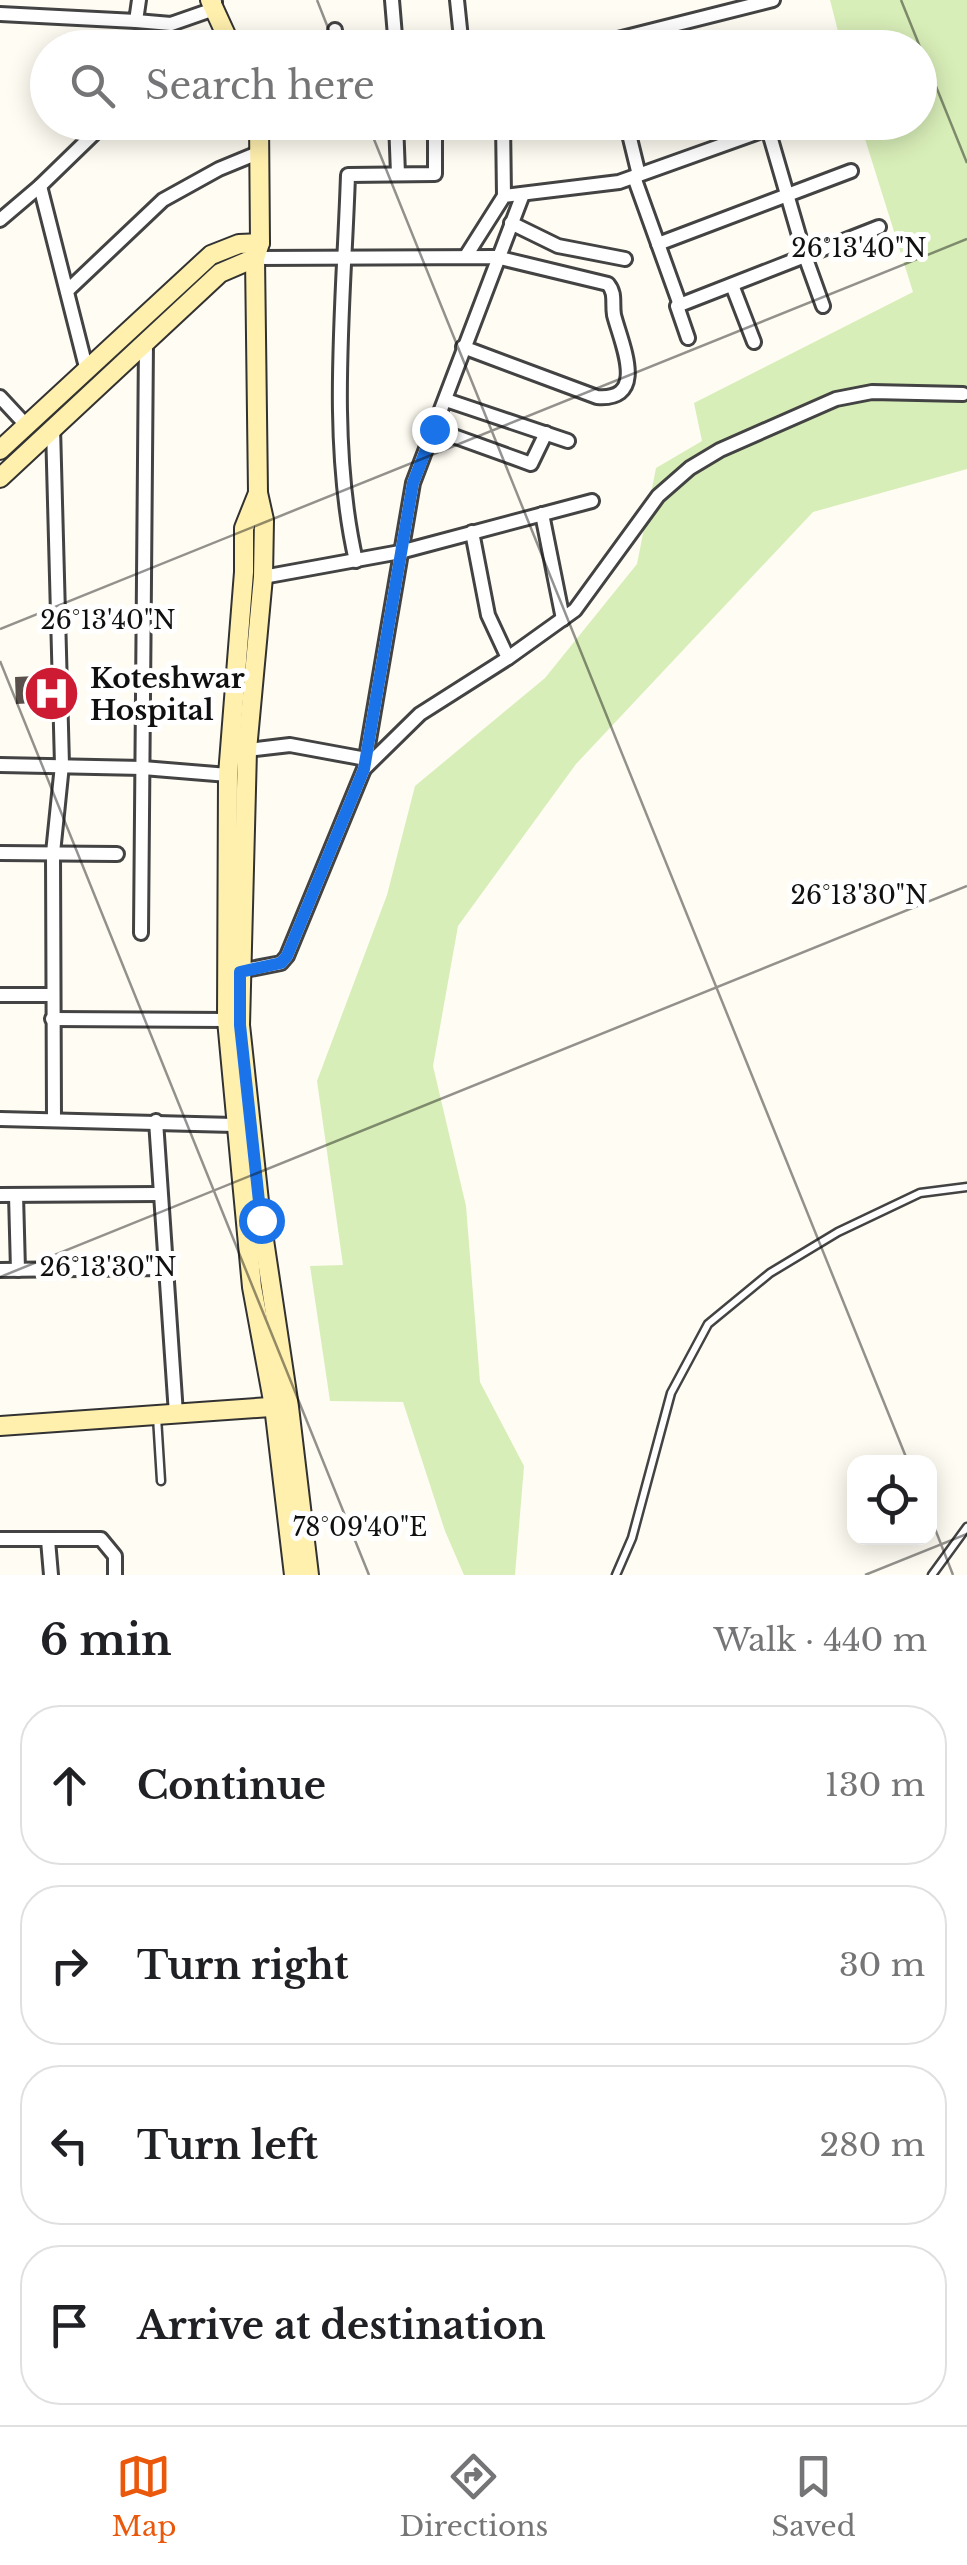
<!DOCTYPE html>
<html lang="en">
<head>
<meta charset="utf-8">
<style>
	:root { --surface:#fff; --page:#f6f6f6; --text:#202124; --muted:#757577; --line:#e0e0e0; --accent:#ea580c }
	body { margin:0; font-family:"Libre Baskerville",serif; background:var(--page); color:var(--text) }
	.controls { position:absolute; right:30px; bottom:30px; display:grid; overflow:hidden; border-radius:20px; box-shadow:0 5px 25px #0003 }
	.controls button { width:90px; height:90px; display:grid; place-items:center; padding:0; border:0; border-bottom:2px solid var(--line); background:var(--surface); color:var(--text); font:50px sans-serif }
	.stop { position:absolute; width:30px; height:30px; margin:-22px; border:8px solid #1a73e8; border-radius:50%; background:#fff }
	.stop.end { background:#1a73e8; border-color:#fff; box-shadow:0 2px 10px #0008 }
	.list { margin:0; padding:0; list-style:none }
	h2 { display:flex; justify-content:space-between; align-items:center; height:130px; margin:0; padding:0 40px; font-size:42px }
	h2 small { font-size:32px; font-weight:400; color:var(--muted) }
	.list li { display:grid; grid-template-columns:65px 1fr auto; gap:30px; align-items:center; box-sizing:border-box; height:160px; margin:0 20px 20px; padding:0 20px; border:2px solid var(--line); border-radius:40px }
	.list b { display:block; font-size:38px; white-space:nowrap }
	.list em { font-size:32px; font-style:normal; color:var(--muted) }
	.icon { flex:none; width:55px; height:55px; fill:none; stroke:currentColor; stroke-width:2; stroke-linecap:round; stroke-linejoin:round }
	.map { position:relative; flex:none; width:967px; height:1575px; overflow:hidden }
	.search { position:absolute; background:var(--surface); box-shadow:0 5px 25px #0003; left:30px; right:30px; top:30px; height:110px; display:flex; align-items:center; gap:25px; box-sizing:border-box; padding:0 35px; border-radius:55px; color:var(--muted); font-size:38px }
	.sheet { height:850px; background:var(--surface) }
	nav { display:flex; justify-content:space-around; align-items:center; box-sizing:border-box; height:140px; border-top:2px solid var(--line); background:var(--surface); font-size:28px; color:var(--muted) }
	nav a { display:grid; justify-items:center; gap:5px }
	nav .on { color:var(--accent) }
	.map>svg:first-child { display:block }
</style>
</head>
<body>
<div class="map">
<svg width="967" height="1575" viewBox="0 0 967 1575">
	<rect width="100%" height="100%" fill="#fffcf3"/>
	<path fill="#d8eeb8" d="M830,0h137v469l-154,43 -237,252 -118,162 -25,140 33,140 14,176 44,84 -9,109h-51l-19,-44 -42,-129 -73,-1 -20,-135 33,-1 -26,-184 70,-186 28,-109 130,-108 92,-114 19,-96 46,-27 -8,-38 219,-111 -53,-169 60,-1v-74l-78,-1z"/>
	<path fill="#5a504b" d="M56,675l1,27 -41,2 -1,-27z"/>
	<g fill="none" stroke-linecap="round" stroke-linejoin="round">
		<defs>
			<g id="lane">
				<path d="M157,1417l4,64"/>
				<path d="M616,1575l16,-37 39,-145 37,-69 62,-51 68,-41 82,-39 47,-6"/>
				<path d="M932,1575l35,-48"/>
			</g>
			<g id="street">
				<path d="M392,0l4,48"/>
				<path d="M457,0l5,48"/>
				<path d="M0,14l136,7 3,-21"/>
				<path d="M136,21l35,3 43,-15 1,-7"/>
				<path d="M335,30l1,18"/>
				<path d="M582,48l191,-48"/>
				<path d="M796,48l10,-3 1,3"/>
				<path d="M396,122l2,52"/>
				<path d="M503,122l1,74"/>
				<path d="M626,122l13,53"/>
				<path d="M634,177l46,128"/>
				<path d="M40,186l47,185"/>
				<path d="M0,220l40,-34 66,-64"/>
				<path d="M511,223l47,23 67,13"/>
				<path d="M658,244l193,-73"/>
				<path d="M466,256l38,-60 115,-14 168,-60"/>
				<path d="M255,258l241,-1 112,27c8,10 4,18 6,31 7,28 35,86 -17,82l-134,-50"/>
				<path d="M732,285l22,57"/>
				<path d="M67,291l96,-91 56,-31 41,-17"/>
				<path d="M823,306l-18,-50 74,-29"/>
				<path d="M688,338l-11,-32 128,-50 -37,-127"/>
				<path d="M0,397l26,28"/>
				<path d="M446,400l122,41"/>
				<path d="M53,427l9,338 -9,88 1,267"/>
				<path d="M434,429l97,35 15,-31"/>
				<path d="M542,514l21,105"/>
				<path d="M356,561c-28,-122 -12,-261 -8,-386l87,-1v-52"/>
				<path d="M263,577l137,-25 192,-51"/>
				<path d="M508,658l67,-48 83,-114 32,-28 30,-18 116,-51 36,-7 91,2"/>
				<path d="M247,750l43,-5 76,14"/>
				<path d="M0,765l143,3 85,7"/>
				<path d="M365,768l55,-54 88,-56 -20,-43 -16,-83"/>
				<path d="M0,853l117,1"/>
				<path d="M141,933l5,-591"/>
				<path d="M240,971l41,-8 6,-7 77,-187 49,-286 110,-289"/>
				<path d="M0,995h53"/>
				<path d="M52,1019l175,1"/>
				<path d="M0,1119l234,6"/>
				<path d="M156,1121l20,293"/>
				<path d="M0,1195l159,-1"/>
				<path d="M16,1195l2,75"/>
				<path d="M0,1270l165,-2"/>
				<path d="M0,1539h101l14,17v19"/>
				<path d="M48,1540l3,35"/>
			</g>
			<g id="secondary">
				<path d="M210,0l22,48"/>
				<path d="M259,122l1,121 -5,15 3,235 6,27 -1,57 -16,173 -7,275 21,195 28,187 20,168"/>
				<path d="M0,450l211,-195 28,-11 21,-1"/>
				<path d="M0,478l220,-205 35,-15"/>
				<path d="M258,493l-14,35v44l-16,203 -1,245 25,267 22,119 20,169"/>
				<path d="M0,1426l284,-20"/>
			</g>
		</defs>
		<use href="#lane" stroke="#434343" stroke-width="11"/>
		<use href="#street" stroke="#434343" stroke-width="18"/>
		<use href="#secondary" stroke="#323232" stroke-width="22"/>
		<use href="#lane" stroke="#fff" stroke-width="6"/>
		<use href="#street" stroke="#fff" stroke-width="12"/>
		<use href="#secondary" stroke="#fff0ae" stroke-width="18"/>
	</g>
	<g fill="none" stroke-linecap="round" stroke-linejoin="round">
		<path stroke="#1a73e8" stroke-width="12" d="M261,1220l-21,-195v-53l41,-9 6,-7 77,-187 49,-286 21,-54"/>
	</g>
	<path fill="none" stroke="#101010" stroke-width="2.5" stroke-opacity="0.45" d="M317,0l19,48M901,0l66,163M367,122l541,1340M0,629l967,-390M0,661l369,914M0,1277l967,-391M930,1516l23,59M865,1575l102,-41"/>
	<defs>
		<symbol id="hospital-disc" viewBox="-11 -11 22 22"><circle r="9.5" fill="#cc1b32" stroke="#fff"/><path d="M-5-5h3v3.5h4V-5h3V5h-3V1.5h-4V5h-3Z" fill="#fff"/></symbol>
	</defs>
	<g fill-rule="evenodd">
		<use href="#hospital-disc" x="20" y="662" width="63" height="63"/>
	</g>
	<g text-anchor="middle" stroke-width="10" stroke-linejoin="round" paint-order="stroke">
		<g font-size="28" font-weight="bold" fill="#101010" stroke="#fff" text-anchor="start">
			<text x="90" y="688">Koteshwar<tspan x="90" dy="32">Hospital</tspan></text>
		</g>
	</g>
	<g font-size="25" text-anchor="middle" fill="#101010" stroke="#fff" stroke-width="10" stroke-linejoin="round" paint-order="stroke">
		<text x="859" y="257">26°13'40"N</text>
		<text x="108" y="629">26°13'40"N</text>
		<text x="859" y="904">26°13'30"N</text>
		<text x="108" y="1276">26°13'30"N</text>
		<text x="360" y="1536">78°09'40"E</text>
	</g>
</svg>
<div class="controls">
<button><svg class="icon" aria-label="locate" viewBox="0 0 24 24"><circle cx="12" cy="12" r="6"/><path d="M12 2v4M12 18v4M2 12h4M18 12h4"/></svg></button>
</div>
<div class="stop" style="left:261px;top:1220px"></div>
<div class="stop end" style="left:434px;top:429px"></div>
<div class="search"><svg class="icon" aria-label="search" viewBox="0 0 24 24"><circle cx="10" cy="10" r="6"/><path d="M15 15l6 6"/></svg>Search here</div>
</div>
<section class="sheet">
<h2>6 min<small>Walk · 440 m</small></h2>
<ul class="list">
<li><svg class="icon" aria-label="ahead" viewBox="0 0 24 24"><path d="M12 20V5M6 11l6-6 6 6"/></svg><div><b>Continue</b></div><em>130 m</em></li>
<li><svg class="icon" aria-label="right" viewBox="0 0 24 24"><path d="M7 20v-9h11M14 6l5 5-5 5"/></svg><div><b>Turn right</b></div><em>30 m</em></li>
<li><svg class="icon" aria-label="left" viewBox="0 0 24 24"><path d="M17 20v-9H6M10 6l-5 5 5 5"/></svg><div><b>Turn left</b></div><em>280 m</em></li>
<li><svg class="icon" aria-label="arrive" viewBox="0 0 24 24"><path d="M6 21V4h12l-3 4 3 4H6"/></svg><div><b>Arrive at destination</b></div></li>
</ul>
</section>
<nav>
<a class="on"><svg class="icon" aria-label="map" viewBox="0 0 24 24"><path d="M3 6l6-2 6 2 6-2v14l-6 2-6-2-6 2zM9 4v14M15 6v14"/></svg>Map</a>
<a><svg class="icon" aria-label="directions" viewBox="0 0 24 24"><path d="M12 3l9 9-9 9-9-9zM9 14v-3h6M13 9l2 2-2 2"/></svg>Directions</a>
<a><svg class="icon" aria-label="saved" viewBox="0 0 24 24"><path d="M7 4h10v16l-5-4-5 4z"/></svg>Saved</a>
</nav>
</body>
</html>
